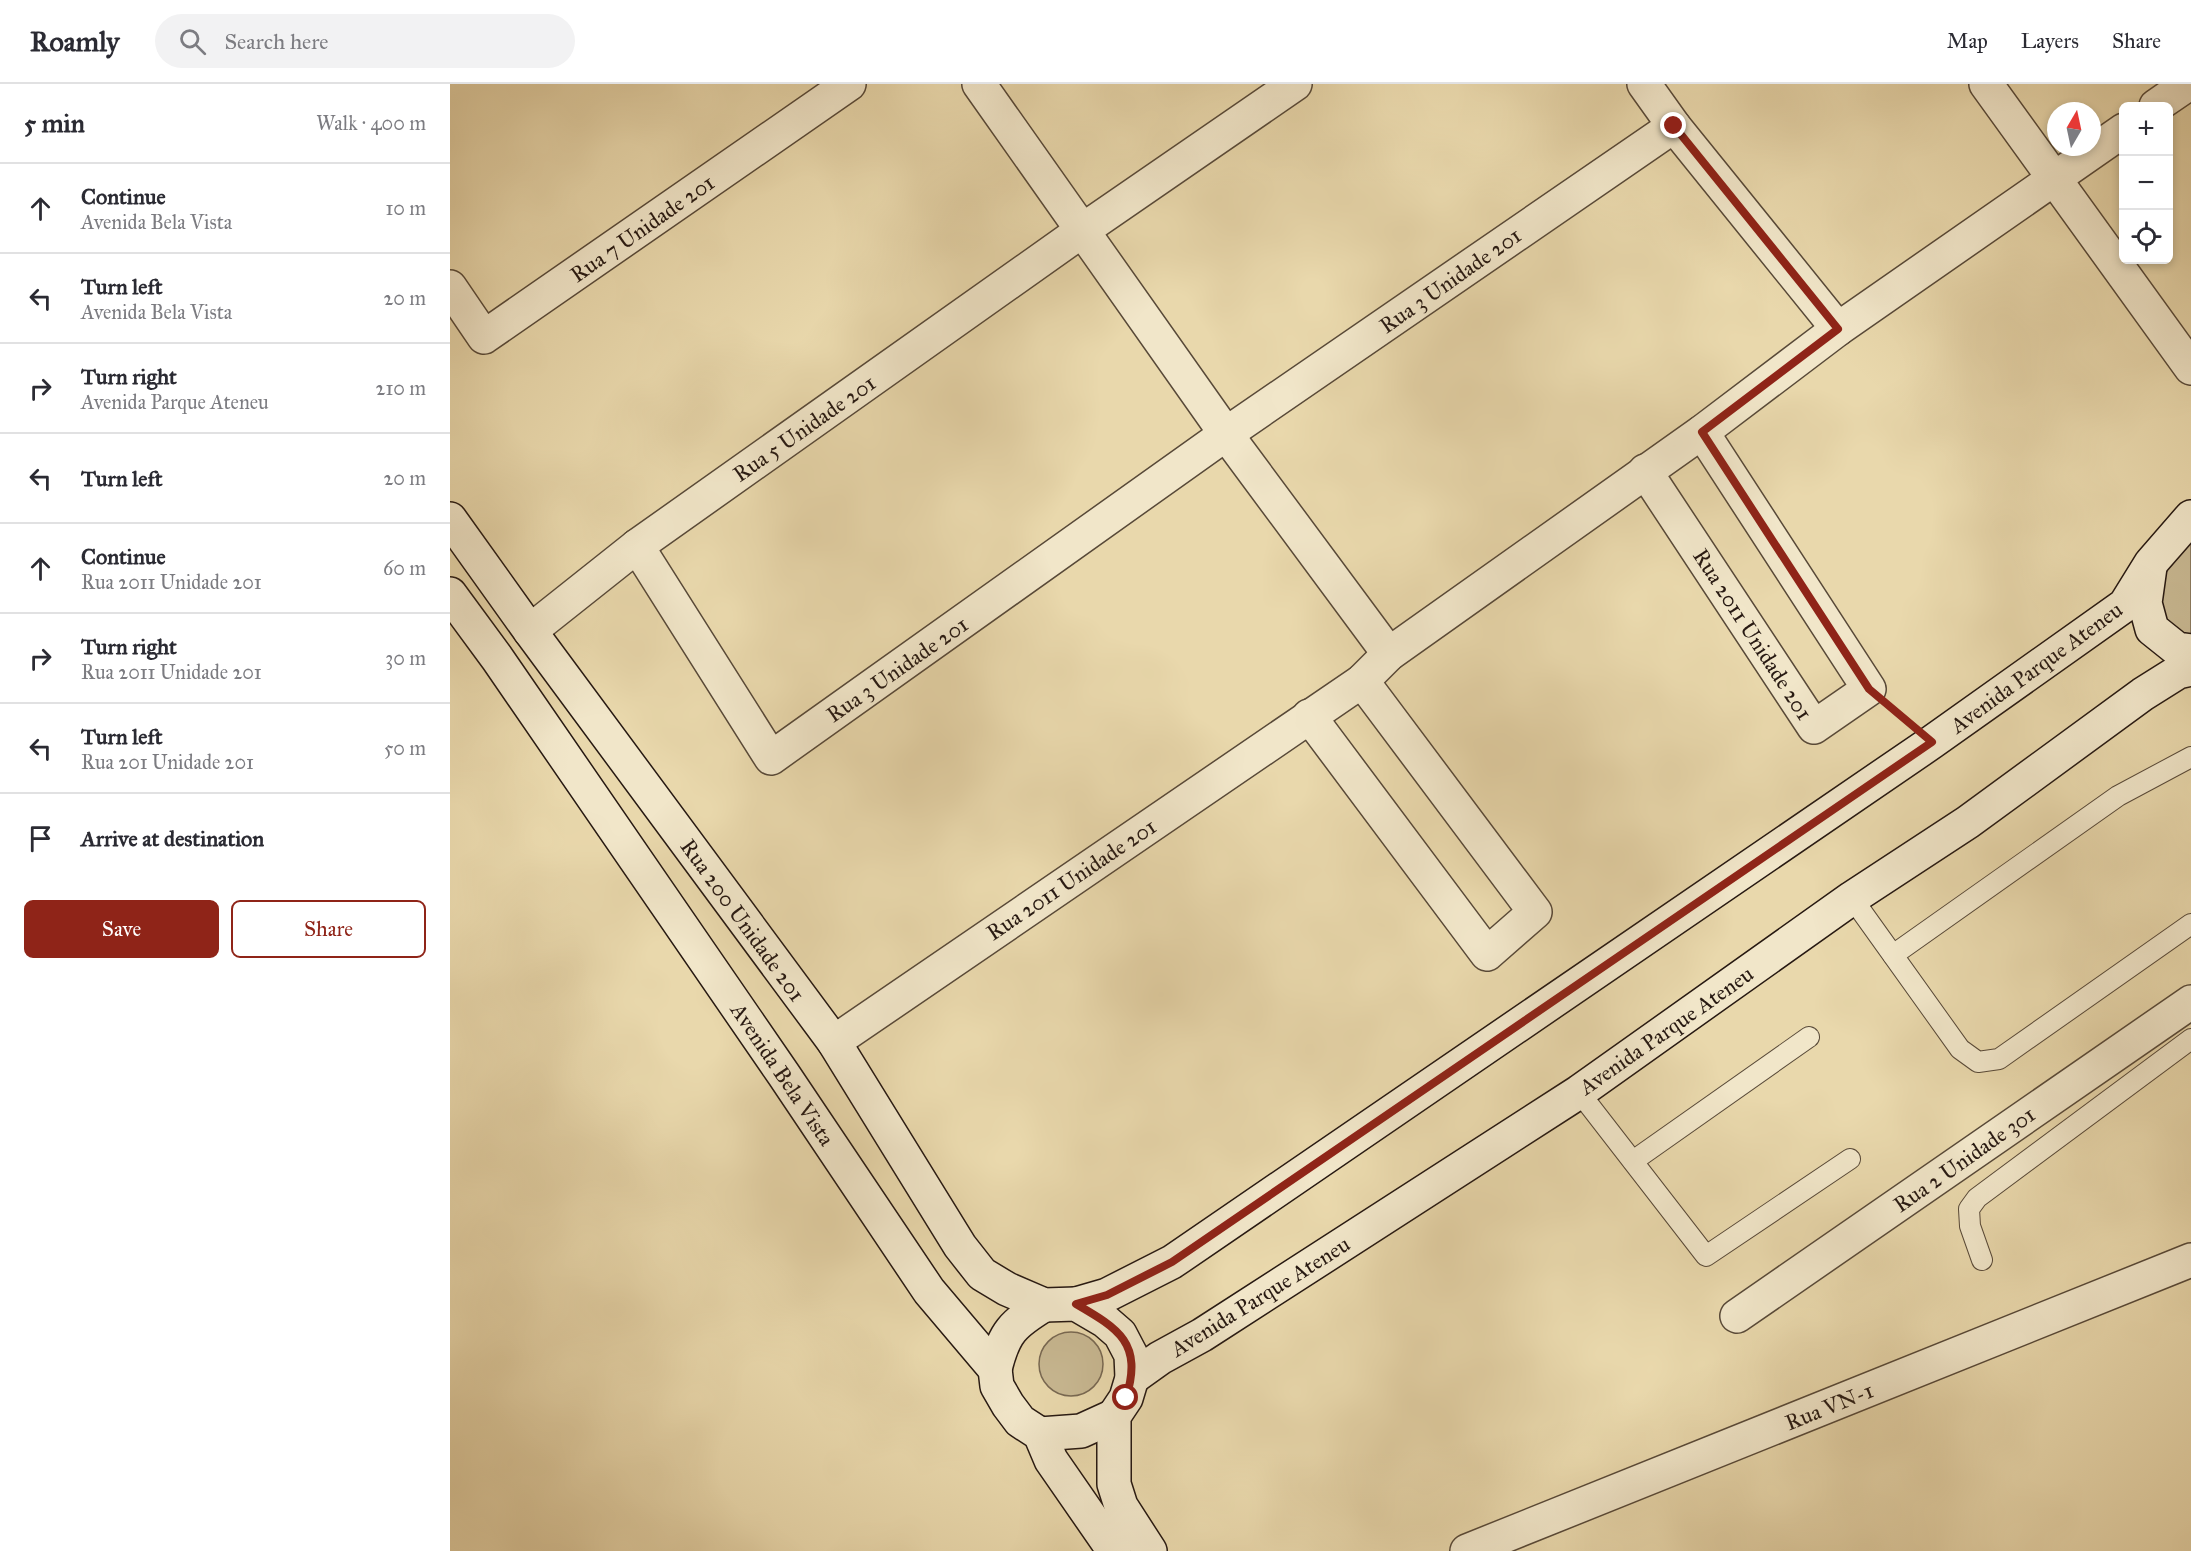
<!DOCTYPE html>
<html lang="en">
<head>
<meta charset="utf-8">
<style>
	:root { --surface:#fff; --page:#f2f2f3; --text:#2b2b33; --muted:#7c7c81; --line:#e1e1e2; --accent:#8f2418 }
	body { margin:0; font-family:"IM FELL Great Primer",serif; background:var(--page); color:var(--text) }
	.controls { position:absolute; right:18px; top:18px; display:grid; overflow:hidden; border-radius:9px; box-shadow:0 3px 9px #0003 }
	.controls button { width:54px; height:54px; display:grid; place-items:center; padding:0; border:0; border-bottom:2px solid var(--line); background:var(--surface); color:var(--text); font:30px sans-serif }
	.compass { position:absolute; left:1597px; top:18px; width:54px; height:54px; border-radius:50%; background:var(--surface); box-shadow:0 3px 9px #0003; rotate:9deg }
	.stop { position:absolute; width:18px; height:18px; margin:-14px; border:4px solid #8f2418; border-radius:50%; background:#fff }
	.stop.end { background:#8f2418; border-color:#fff; box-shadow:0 2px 6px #0008 }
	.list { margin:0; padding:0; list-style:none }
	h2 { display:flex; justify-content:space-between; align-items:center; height:78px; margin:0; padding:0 24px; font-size:26px }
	h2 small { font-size:20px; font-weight:400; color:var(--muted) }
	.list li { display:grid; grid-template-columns:39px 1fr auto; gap:18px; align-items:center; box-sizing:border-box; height:90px; padding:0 24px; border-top:2px solid var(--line) }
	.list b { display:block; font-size:22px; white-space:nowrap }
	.list p { margin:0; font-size:20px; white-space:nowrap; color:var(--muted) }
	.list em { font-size:20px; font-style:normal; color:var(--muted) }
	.actions { display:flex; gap:12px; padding:18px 24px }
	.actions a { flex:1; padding:14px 0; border:2px solid var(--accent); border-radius:9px; text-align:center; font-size:21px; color:var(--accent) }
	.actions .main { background:var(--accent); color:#fff }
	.icon { flex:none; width:33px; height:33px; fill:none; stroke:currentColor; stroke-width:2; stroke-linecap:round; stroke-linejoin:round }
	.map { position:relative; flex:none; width:1741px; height:1467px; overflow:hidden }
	header { display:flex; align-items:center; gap:36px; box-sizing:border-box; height:84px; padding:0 30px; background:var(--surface); border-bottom:2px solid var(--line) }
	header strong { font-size:28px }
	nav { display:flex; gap:33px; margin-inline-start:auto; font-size:21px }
	.search { width:420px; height:54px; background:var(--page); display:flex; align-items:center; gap:15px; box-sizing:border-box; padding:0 21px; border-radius:33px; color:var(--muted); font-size:22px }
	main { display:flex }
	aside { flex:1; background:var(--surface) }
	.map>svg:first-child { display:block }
</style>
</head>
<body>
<header>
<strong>Roamly</strong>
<div class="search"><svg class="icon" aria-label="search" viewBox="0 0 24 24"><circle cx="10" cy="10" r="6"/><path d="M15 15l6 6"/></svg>Search here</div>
<nav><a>Map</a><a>Layers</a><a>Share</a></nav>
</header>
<main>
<aside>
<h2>5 min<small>Walk · 400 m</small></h2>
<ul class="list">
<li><svg class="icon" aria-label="ahead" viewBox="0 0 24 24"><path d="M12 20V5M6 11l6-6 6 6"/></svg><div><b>Continue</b><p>Avenida Bela Vista</p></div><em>10 m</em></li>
<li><svg class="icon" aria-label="left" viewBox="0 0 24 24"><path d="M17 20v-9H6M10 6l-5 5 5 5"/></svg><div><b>Turn left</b><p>Avenida Bela Vista</p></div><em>20 m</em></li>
<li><svg class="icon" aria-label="right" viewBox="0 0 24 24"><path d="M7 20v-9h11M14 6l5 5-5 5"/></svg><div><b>Turn right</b><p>Avenida Parque Ateneu</p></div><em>210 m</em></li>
<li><svg class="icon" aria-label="left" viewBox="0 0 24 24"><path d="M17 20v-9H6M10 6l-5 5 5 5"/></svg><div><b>Turn left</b></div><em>20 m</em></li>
<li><svg class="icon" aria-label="ahead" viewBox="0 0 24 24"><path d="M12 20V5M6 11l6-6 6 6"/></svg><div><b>Continue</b><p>Rua 2011 Unidade 201</p></div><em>60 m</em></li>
<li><svg class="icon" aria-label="right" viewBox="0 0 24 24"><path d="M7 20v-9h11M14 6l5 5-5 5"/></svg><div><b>Turn right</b><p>Rua 2011 Unidade 201</p></div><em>30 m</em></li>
<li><svg class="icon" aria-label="left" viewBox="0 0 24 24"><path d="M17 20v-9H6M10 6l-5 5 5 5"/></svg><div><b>Turn left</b><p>Rua 201 Unidade 201</p></div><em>50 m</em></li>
<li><svg class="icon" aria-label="arrive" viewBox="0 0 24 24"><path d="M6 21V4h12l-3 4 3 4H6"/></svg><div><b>Arrive at destination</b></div></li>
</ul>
<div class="actions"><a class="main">Save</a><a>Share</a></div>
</aside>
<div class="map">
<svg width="1741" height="1467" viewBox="0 0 1741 1467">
	<rect width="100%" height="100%" fill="#e9d8ac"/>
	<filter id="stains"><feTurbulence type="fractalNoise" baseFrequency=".00333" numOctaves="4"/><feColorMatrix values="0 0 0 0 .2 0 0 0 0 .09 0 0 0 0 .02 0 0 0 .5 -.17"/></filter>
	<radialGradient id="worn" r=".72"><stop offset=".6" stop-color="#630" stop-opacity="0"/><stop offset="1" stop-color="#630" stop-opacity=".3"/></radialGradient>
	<g fill="#c8b892" stroke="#786852" stroke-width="1.5">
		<path d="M1741,458v102l-28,-26 -6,-41z"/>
		<circle cx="621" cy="1280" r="32"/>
	</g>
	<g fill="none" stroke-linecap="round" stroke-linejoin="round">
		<defs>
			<g id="lane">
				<path d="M1402,814l108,151 18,13 21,-3 192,-135"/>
				<path d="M1443,871l225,-159 73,-39"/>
				<path d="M1129,1008l127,164 144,-97"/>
				<path d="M1183,1077l176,-124"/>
				<path d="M1532,1176l-12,-34 -1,-17 8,-11 214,-159"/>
			</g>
			<g id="street">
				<path d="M529,0l247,350 163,220"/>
				<path d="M1194,0l30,42 164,203"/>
				<path d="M1536,0l205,284"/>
				<path d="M1706,22l32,-22"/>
				<path d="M0,203l34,50 365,-253"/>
				<path d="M1195,387l169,256 55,-38 -167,-257"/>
				<path d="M187,462l134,212 455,-324 448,-308"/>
				<path d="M80,547l107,-85 446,-316 212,-146"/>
				<path d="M859,632l178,238 48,-42 -173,-231"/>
				<path d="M384,958l528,-361 27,-27 313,-222 136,-103 286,-199"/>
				<path d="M1287,1232l454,-314"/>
				<path d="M1017,1467l724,-291"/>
			</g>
			<g id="secondary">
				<path d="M0,435l80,112 304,411 126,204 22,28 25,15 37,16 32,-1 29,17 15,13 11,21 1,23 -6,20 -12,18v68l7,22 29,45"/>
				<path d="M1700,483l-5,36 7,26 25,20 14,2"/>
				<path d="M0,510l47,64 287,417 145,216 66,78 2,17 11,19 12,16 20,13 11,26 63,91"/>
				<path d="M626,1220l31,-9 65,-33 760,-520 193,-137 26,-42 40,-46"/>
				<path d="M545,1285c9,-37 18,-45 49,-64"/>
				<path d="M682,1294l28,-20 42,-23 377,-243 273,-194 116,-76 175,-128 35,-22 13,-3"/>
				<path d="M590,1350l41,-3 33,-15"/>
			</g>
		</defs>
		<use href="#lane" stroke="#584938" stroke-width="22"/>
		<use href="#street" stroke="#584938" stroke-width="36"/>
		<use href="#secondary" stroke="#271912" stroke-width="36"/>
		<path stroke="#271912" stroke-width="4" stroke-dasharray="1.5 3" stroke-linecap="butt" d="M1443,624l15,12"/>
		<use href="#lane" stroke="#f1e6c9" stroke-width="20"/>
		<use href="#street" stroke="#f1e6c9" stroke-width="33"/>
		<use href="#secondary" stroke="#f1e6c9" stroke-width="33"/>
	</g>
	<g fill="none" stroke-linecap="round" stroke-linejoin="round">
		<path stroke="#8f2418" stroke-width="8" d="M676,1314c17,-55 -7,-69 -50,-94l31,-9 65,-33 760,-520 -63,-53 -167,-257 136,-103 -164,-203"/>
	</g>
	<g text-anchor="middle" stroke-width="4.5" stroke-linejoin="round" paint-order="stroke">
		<g font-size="22" fill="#271912" stroke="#f1e6c9">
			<text transform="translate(192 144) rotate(-35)" y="8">Rua 7 Unidade 201</text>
			<text transform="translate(1000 196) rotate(-35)" y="8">Rua 3 Unidade 201</text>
			<text transform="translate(354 344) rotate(-35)" y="8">Rua 5 Unidade 201</text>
			<text transform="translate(1303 550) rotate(57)" y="8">Rua 2011 Unidade 201</text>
			<text transform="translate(1586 583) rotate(-36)" y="8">Avenida Parque Ateneu</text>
			<text transform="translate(447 585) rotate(-35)" y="8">Rua 3 Unidade 201</text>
			<text transform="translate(621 795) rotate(-34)" y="8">Rua 2011 Unidade 201</text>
			<text transform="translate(293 836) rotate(54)" y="8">Rua 200 Unidade 201</text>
			<text transform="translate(1216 946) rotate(-35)" y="8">Avenida Parque Ateneu</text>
			<text transform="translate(333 990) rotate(56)" y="8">Avenida Bela Vista</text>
			<text transform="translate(1514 1075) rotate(-35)" y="8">Rua 2 Unidade 301</text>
			<text transform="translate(810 1212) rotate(-32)" y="8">Avenida Parque Ateneu</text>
			<text transform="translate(1379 1322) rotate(-22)" y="8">Rua VN-1</text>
		</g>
	</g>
	<rect width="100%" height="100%" filter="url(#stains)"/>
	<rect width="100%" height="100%" fill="url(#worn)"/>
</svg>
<div class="controls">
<button>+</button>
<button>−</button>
<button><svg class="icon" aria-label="locate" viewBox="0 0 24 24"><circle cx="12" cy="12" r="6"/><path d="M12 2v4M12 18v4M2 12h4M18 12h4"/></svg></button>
</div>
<svg class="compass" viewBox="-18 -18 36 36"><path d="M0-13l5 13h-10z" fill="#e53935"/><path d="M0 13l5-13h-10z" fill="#7c7c81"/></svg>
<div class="stop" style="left:676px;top:1314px"></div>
<div class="stop end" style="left:1224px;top:42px"></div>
</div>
</main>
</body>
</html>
